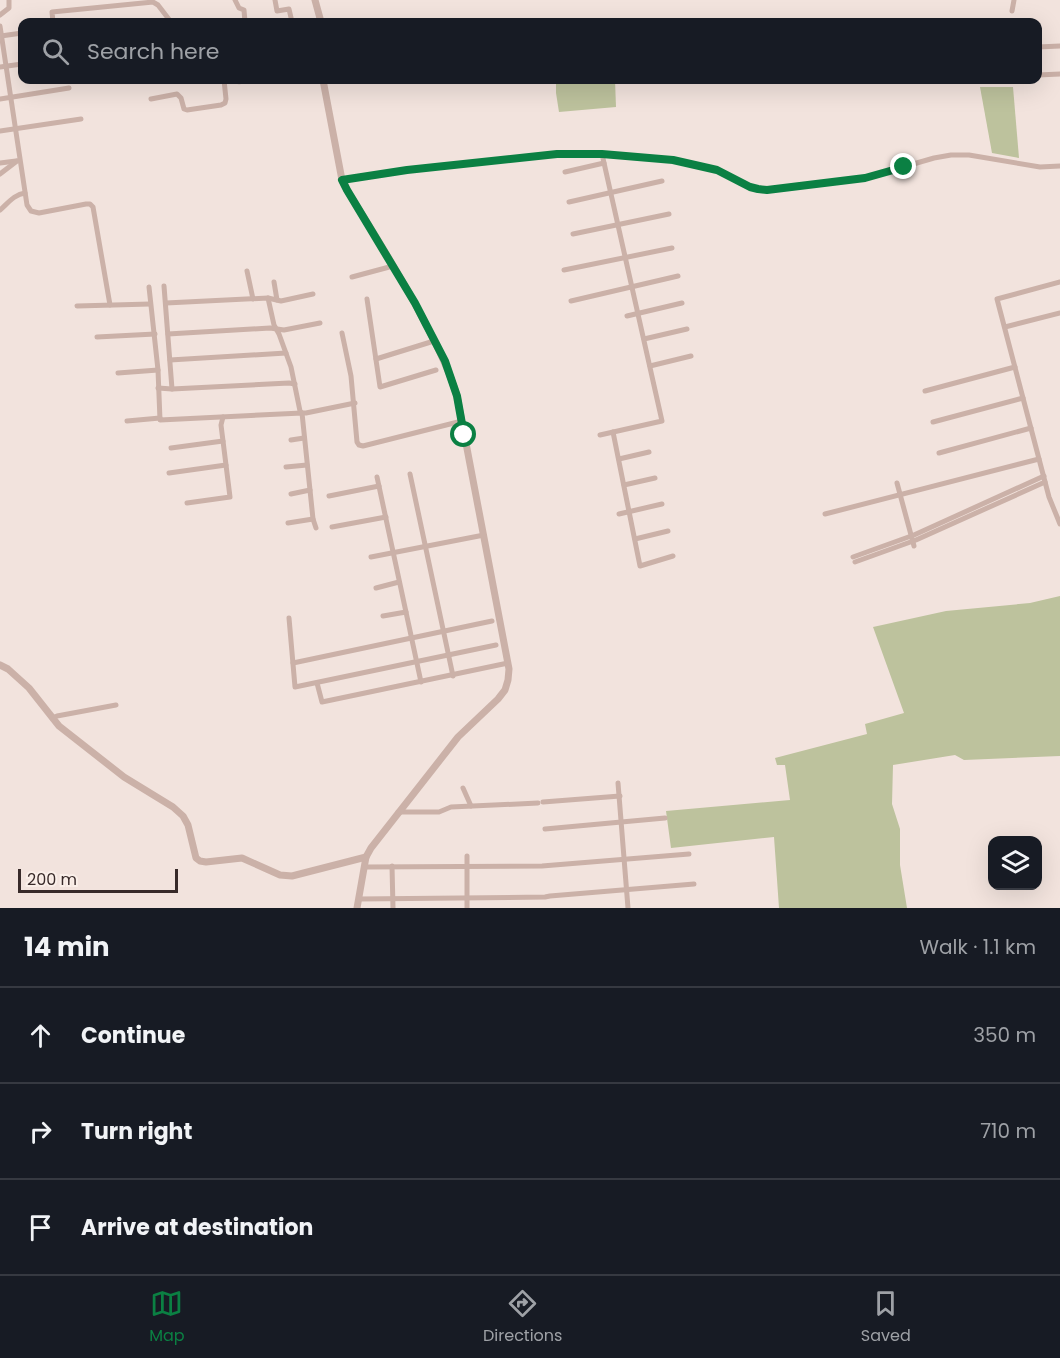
<!DOCTYPE html>
<html lang="en">
<head>
<meta charset="utf-8">
<style>
	:root { --surface:#171b24; --page:#242831; --text:#f1f3f6; --muted:#9ea1a6; --line:#363941; --accent:#0b8043 }
	body { margin:0; font-family:Poppins,sans-serif; background:var(--page); color:var(--text) }
	.controls { position:absolute; right:18px; bottom:18px; display:grid; overflow:hidden; border-radius:12px; box-shadow:0 6px 24px #0002 }
	.controls button { width:54px; height:54px; display:grid; place-items:center; padding:0; border:0; border-bottom:2px solid var(--line); background:var(--surface); color:var(--text); font:30px sans-serif }
	.scale { position:absolute; left:18px; bottom:15px; width:160px; box-sizing:border-box; padding-left:6px; border:3px solid #382a29; border-top:0; font-size:16px; line-height:21px; white-space:nowrap; color:#382a29; -webkit-text-stroke:4px #faefe9; paint-order:stroke }
	.stop { position:absolute; width:18px; height:18px; margin:-14px; border:4px solid #0b8043; border-radius:50%; background:#fff }
	.stop.end { background:#0b8043; border-color:#fff; box-shadow:0 2px 6px #0008 }
	.list { margin:0; padding:0; list-style:none }
	h2 { display:flex; justify-content:space-between; align-items:center; height:78px; margin:0; padding:0 24px; font-size:26px }
	h2 small { font-size:20px; font-weight:400; color:var(--muted) }
	.list li { display:grid; grid-template-columns:39px 1fr auto; gap:18px; align-items:center; box-sizing:border-box; height:96px; padding:0 24px; border-top:2px solid var(--line) }
	.list b { display:block; font-size:22px; white-space:nowrap }
	.list em { font-size:20px; font-style:normal; color:var(--muted) }
	.icon { flex:none; width:33px; height:33px; fill:none; stroke:currentColor; stroke-width:2; stroke-linecap:round; stroke-linejoin:round }
	.map { position:relative; flex:none; width:1060px; height:908px; overflow:hidden }
	.search { position:absolute; background:var(--surface); box-shadow:0 6px 24px #0002; left:18px; right:18px; top:18px; height:66px; display:flex; align-items:center; gap:15px; box-sizing:border-box; padding:0 21px; border-radius:12px; color:var(--muted); font-size:22px }
	.sheet { height:366px; background:var(--surface) }
	nav { display:flex; justify-content:space-around; align-items:center; box-sizing:border-box; height:84px; border-top:2px solid var(--line); background:var(--surface); font-size:16px; color:var(--muted) }
	nav a { display:grid; justify-items:center; gap:3px }
	nav .on { color:var(--accent) }
	.map>svg:first-child { display:block }
</style>
</head>
<body>
<div class="map">
<svg width="1060" height="908" viewBox="0 0 1060 908">
	<rect width="100%" height="100%" fill="#f2e3dd"/>
	<g fill="#bdc29d">
		<path d="M556,80h59l1,27 -57,5 -3,-19z"/>
		<path d="M980,87h33l6,71 -27,-5z"/>
		<path d="M1060,596v160l-96,4 -9,-5 -62,10 -1,39 8,25v36l7,43h-128l-5,-71 -103,11 -5,-37 124,-11 -5,-35h-8l-2,-7 92,-24 -2,-10 39,-11 -31,-86 73,-16 84,-8z"/>
	</g>
	<g fill="none" stroke-linecap="round" stroke-linejoin="round">
		<g stroke="#cbb1a8" stroke-width="5">
			<path d="M235,0l4,8 5,2 1,12"/>
			<path d="M275,0l2,11 12,-2 3,13"/>
			<path d="M1012,11l2,-11"/>
			<path d="M0,15l9,-7v-8"/>
			<path d="M53,22l-1,-10 101,-10 5,3 13,17"/>
			<path d="M0,26l27,179 4,6 8,2 47,-9h4l3,3 17,98"/>
			<path d="M1,36l21,-3"/>
			<path d="M1038,47l22,-1"/>
			<path d="M0,67l22,-3"/>
			<path d="M1038,75l22,-1"/>
			<path d="M231,80c5,2 10,3 15,0"/>
			<path d="M0,99l69,-11"/>
			<path d="M151,99l26,-5 4,4 3,11 3,1 34,-5 4,-2 1,-4 -2,-19"/>
			<path d="M0,131l81,-12"/>
			<path d="M0,163l16,-2"/>
			<path d="M565,172l39,-9"/>
			<path d="M0,174l17,-13"/>
			<path d="M342,180l65,-10 150,-16h45l71,6 44,10 33,17 8,2 9,1 98,-12 69,-20 17,-3h18l71,12 20,-1"/>
			<path d="M569,202l93,-21"/>
			<path d="M0,210c8,-7 15,-16 25,-17"/>
			<path d="M573,234l96,-20"/>
			<path d="M564,270l108,-22"/>
			<path d="M247,271l6,28"/>
			<path d="M352,277l41,-11"/>
			<path d="M274,282l3,18"/>
			<path d="M1060,282l-63,17 52,198 11,27"/>
			<path d="M164,286l8,103"/>
			<path d="M149,287l9,83 2,50 142,-7 11,106 3,9"/>
			<path d="M268,298l6,27 5,9 12,33 9,44 2,2h4l49,-10"/>
			<path d="M367,299l13,88 56,-17"/>
			<path d="M571,301l107,-25"/>
			<path d="M166,303l102,-5 13,3 32,-7"/>
			<path d="M77,306l73,-2"/>
			<path d="M627,316l55,-13"/>
			<path d="M1005,327l55,-14"/>
			<path d="M342,333l9,43 6,66 2,3 4,1 99,-25"/>
			<path d="M168,334l102,-6 14,2 36,-7"/>
			<path d="M97,337l58,-3"/>
			<path d="M644,339l43,-10"/>
			<path d="M376,359l58,-18"/>
			<path d="M170,360l116,-7"/>
			<path d="M650,366l41,-10"/>
			<path d="M118,373l40,-3"/>
			<path d="M158,388l14,1 117,-6 6,1"/>
			<path d="M925,391l90,-24"/>
			<path d="M127,421l33,-3"/>
			<path d="M933,422l90,-24"/>
			<path d="M613,432l27,134 33,-10"/>
			<path d="M600,435l62,-14 -60,-267"/>
			<path d="M291,440l13,-2"/>
			<path d="M171,448l52,-7"/>
			<path d="M939,453l92,-25"/>
			<path d="M619,459l30,-7"/>
			<path d="M286,467l21,-2"/>
			<path d="M169,473l57,-8"/>
			<path d="M410,474l43,202"/>
			<path d="M377,477l44,205"/>
			<path d="M897,483l17,63"/>
			<path d="M624,485l31,-7"/>
			<path d="M291,494l19,-4"/>
			<path d="M329,496l50,-10"/>
			<path d="M187,503l43,-6 -9,-72 2,-8"/>
			<path d="M619,514l43,-10"/>
			<path d="M825,514l214,-55"/>
			<path d="M288,523l25,-4"/>
			<path d="M332,527l54,-10"/>
			<path d="M635,539l33,-8"/>
			<path d="M371,557l113,-22"/>
			<path d="M853,557l61,-22 130,-59"/>
			<path d="M855,562l61,-22 129,-58"/>
			<path d="M376,588l23,-6"/>
			<path d="M383,616l23,-4"/>
			<path d="M289,618l6,69 201,-42"/>
			<path d="M293,663l199,-42"/>
			<path d="M317,683l5,19 186,-39"/>
			<path d="M52,718l5,-2 59,-11"/>
			<path d="M618,783l10,125"/>
			<path d="M463,788l8,18"/>
			<path d="M543,802l77,-6"/>
			<path d="M398,812h41l12,-5 87,-4"/>
			<path d="M545,829l120,-11"/>
			<path d="M467,856v52"/>
			<path d="M392,866l1,42"/>
			<path d="M365,867l177,-1 147,-12"/>
			<path d="M359,899l186,-2 5,-1 144,-12"/>
		</g>
		<g stroke="#cbb1a8" stroke-width="7">
			<path d="M315,0l6,22"/>
			<path d="M323,80l19,100 5,10c27,44 55,87 78,133 13,24 24,47 32,73l52,273 -1,11 -3,10 -7,9 -40,38 -87,111 -5,9 -9,51"/>
			<path d="M0,665l8,4 21,19 30,38 65,51 49,30 10,9 5,9 8,33 4,3 6,1 36,-4 38,17 12,1 74,-19"/>
		</g>
	</g>
	<g fill="none" stroke-linecap="round" stroke-linejoin="round">
		<path stroke="#0b8043" stroke-width="8" d="M464,435l-7,-39 -12,-35 -30,-58 -68,-113 -5,-10 65,-10 150,-16h45l71,6 44,10 33,17 8,2 9,1 98,-12 39,-11"/>
	</g>
</svg>
<div class="controls">
<button><svg class="icon" aria-label="layers" viewBox="0 0 24 24"><path d="M12 4l9 5-9 5-9-5zM3 14l9 5 9-5"/></svg></button>
</div>
<div class="scale">200 m</div>
<div class="stop" style="left:464px;top:435px"></div>
<div class="stop end" style="left:904px;top:167px"></div>
<div class="search"><svg class="icon" aria-label="search" viewBox="0 0 24 24"><circle cx="10" cy="10" r="6"/><path d="M15 15l6 6"/></svg>Search here</div>
</div>
<section class="sheet">
<h2>14 min<small>Walk · 1.1 km</small></h2>
<ul class="list">
<li><svg class="icon" aria-label="ahead" viewBox="0 0 24 24"><path d="M12 20V5M6 11l6-6 6 6"/></svg><div><b>Continue</b></div><em>350 m</em></li>
<li><svg class="icon" aria-label="right" viewBox="0 0 24 24"><path d="M7 20v-9h11M14 6l5 5-5 5"/></svg><div><b>Turn right</b></div><em>710 m</em></li>
<li><svg class="icon" aria-label="arrive" viewBox="0 0 24 24"><path d="M6 21V4h12l-3 4 3 4H6"/></svg><div><b>Arrive at destination</b></div></li>
</ul>
</section>
<nav>
<a class="on"><svg class="icon" aria-label="map" viewBox="0 0 24 24"><path d="M3 6l6-2 6 2 6-2v14l-6 2-6-2-6 2zM9 4v14M15 6v14"/></svg>Map</a>
<a><svg class="icon" aria-label="directions" viewBox="0 0 24 24"><path d="M12 3l9 9-9 9-9-9zM9 14v-3h6M13 9l2 2-2 2"/></svg>Directions</a>
<a><svg class="icon" aria-label="saved" viewBox="0 0 24 24"><path d="M7 4h10v16l-5-4-5 4z"/></svg>Saved</a>
</nav>
</body>
</html>
